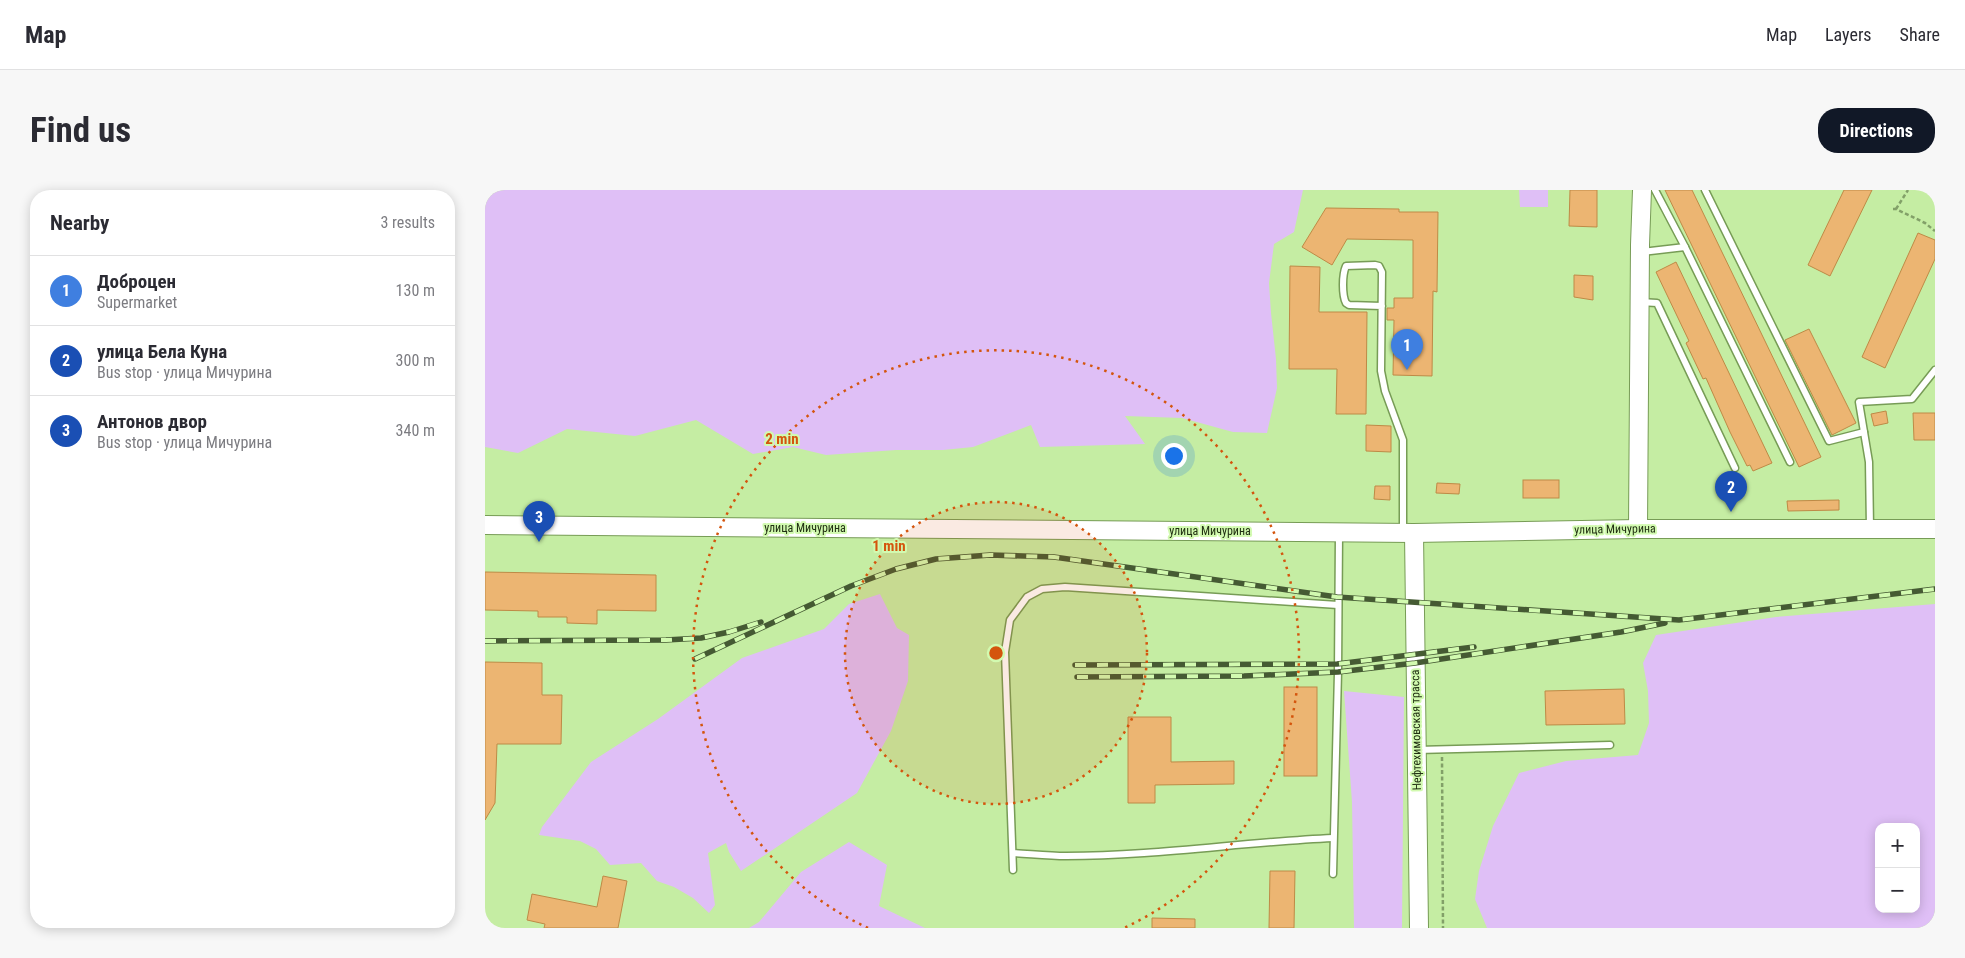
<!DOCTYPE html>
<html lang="en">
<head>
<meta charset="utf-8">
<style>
	:root { --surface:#fff; --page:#f7f7f7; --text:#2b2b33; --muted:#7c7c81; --line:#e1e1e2; --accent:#111827 }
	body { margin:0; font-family:"Roboto Condensed",sans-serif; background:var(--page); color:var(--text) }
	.controls { position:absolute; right:15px; bottom:15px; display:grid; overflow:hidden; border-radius:10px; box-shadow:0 2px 12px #0003 }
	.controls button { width:45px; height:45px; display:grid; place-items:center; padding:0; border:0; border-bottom:1px solid var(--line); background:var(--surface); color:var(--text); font:25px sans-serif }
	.you { position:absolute; left:688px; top:265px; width:18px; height:18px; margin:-12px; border:4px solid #fff; border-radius:50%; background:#1a73e8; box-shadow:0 0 0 8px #1a73e833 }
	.badge { display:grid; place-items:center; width:32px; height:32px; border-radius:50%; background:var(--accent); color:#fff; font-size:16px; font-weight:700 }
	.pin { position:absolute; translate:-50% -41px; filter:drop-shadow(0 1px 2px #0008) }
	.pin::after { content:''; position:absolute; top:26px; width:18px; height:15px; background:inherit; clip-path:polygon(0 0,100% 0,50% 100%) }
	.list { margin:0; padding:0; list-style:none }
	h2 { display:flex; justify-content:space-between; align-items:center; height:65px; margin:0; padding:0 20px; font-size:21px }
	h2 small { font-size:16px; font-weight:400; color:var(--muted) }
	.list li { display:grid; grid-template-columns:32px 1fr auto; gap:15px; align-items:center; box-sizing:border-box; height:70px; padding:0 20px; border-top:1px solid var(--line) }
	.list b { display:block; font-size:19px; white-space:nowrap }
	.list p { margin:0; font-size:16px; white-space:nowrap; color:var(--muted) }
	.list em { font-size:16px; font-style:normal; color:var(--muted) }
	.map { position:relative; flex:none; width:1450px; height:738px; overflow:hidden; border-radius:20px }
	header { display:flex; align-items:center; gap:30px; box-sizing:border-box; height:70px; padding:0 25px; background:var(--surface); border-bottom:1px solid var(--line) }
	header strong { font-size:24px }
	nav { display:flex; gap:28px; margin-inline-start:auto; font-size:18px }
	.intro { display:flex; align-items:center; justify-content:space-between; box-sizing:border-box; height:120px; padding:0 30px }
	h1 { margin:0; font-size:35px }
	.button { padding:12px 22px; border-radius:20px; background:var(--accent); color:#fff; font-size:18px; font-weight:700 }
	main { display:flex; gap:30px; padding:0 30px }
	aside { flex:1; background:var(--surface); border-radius:20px; box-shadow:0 2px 12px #0003 }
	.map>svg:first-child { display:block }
</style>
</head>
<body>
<header>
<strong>Map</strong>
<nav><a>Map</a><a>Layers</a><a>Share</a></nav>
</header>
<div class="intro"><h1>Find us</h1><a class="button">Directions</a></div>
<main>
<aside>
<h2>Nearby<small>3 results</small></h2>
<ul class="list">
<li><span class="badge" style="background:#3f7fe0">1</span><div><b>Доброцен</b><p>Supermarket</p></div><em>130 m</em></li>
<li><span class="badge" style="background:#1a4fb4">2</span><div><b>улица Бела Куна</b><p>Bus stop · улица Мичурина</p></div><em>300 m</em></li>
<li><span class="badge" style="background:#1a4fb4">3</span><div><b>Антонов двор</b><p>Bus stop · улица Мичурина</p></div><em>340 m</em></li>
</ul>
</aside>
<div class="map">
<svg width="1450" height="738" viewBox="0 0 1450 738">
	<rect width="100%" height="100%" fill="#c5eda3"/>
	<g fill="#dfbff6" fill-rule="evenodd">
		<path d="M0,0h818l-9,42 -20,12 -5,39 2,30 5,46 1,29 -10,45 -34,-1 -51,-14 -57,-2 20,28 -105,3 -9,-22 -58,22 -30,3h-47l-70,5 -33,-8 -40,7 -57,-34 -61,16 -68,-7 -49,24 -33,-6z"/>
		<path d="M1034,0h29v17h-28z"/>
		<path d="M395,404l17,34 12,7 -1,46 -17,50 -34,62 -116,78 -12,-19 -3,-9 -18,10 7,52 -6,8 -16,-15 -19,-11 -17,-6 -16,-18 -31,2 -14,-16 -16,-8 -41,-6 3,-8 49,-65 67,-43 84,-61 82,-29 25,-25z"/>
		<path d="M1450,414v324h-448l-12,-29 4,-28 14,-45 26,-53 47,-12 72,-6 11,-32 -1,-32 -5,-28 13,-28 120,-18zM1394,637h37v82h-37z"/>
		<path d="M859,501l60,6 -2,231h-48l-2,-126z"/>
		<path d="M364,652l38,23 -8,41 46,22h-176l10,-6 42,-50z"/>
	</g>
	<g fill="#ecb572" stroke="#be8a46">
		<path d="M1085,0h27v37l-28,-1z"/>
		<path d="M1180,0h27l129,267 -22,10z"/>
		<path d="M1359,0h28l-42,86 -22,-11z"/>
		<path d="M841,18l73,1v3h39l-1,80 -4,-1 -1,85 -39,-1 1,-55h-7v-12h7v-10h19v-58l-66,-1 -15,26 -30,-18z"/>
		<path d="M1433,43l17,7v19l-50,109 -23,-11z"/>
		<path d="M1191,72l96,201 -19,8 -3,-6 -3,1 -17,-34 -24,-54 -3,1 -17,-36 3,-2 -33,-69z"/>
		<path d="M805,76l30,1 -1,45h48l-1,102h-30l1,-45h-48z"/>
		<path d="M1089,85l19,1v24l-19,-3z"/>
		<path d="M1324,139l47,94 -24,12 -47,-95z"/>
		<path d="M1401,221l2,12 -14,3 -3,-12z"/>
		<path d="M1428,223h22v27h-21z"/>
		<path d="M881,235l25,1v26l-25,-1z"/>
		<rect x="1038" y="290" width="36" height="18"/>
		<path d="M952,293l23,1 -1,10 -23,-1z"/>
		<path d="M890,296h15v14l-16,-1z"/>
		<path d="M1354,310v10l-51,1 -1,-10z"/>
		<path d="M0,382l171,3v36l-59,-1v14l-30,-1v-6h-29v-6l-53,-1z"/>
		<path d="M0,472l57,1v32h20l-1,49h-64l-2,59 -10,17z"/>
		<rect x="799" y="497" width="33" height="89"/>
		<path d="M1139,499l1,35 -79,1 -1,-34z"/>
		<path d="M643,527h43v45l63,-1v23l-79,1v18h-27z"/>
		<path d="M785,681h25l-1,57h-25z"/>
		<path d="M118,686l24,5 -9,47h-74l1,-4 -18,-4 5,-26 65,13z"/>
		<path d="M667,728l43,1v9h-43z"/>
	</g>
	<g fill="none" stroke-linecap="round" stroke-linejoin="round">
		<defs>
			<g id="lane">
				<path d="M1170,0l30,57 105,215"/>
				<path d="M1220,0l124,251 35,-9"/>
				<path d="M1157,62l43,-5"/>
				<path d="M1155,112l17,1 78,165"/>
				<path d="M897,116l-33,-1 -3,-2c-4,-8 -4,-28 0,-37l29,-1 4,1 3,6 -1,99 4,20 18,49v92"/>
				<path d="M1385,338l-1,-66 -10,-60 53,-3 23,-29"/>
				<path d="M932,560l193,-5"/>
				<path d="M528,663c18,1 36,3 53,3 89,0 178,-14 267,-18"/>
				<path d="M528,680l-8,-218 5,-32 17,-23 15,-8 23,-2 273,18"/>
				<path d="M848,684l5,-202 1,-139"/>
			</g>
			<g id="secondary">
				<path d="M0,335l929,8 224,-4h297"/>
				<path d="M1153,339l2,-284 2,-55"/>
				<path d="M929,343l5,395"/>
			</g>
		</defs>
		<use href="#lane" stroke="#779c56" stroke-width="9"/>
		<use href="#secondary" stroke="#779c56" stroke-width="20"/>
		<g stroke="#82a068" stroke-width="2.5" stroke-dasharray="4 2.5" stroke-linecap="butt">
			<path d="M1408,19h3l29,14 10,8"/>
			<path d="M1411,19l12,-19"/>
			<path d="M957,567l1,171"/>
		</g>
		<use href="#lane" stroke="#fff" stroke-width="6"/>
		<use href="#secondary" stroke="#fff" stroke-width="18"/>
		<defs>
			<g id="rail">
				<path d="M0,451l181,-1 35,-2 28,-6 32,-10"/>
				<path d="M210,469l156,-73 45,-17 40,-10 54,-4 64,2 283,40 342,23 256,-31"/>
				<path d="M590,475l262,-1 137,-17"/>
				<path d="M592,487l167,-1 94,-4 77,-9 206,-31 44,-9"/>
			</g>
		</defs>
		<use href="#rail" stroke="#455a33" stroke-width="5.5"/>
		<use href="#rail" stroke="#d2fab0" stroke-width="4" stroke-dasharray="11" stroke-linecap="butt"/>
	</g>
	<circle cx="511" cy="463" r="151" fill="#d4550d" fill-opacity=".12"/>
	<g fill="none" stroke="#d4550d" stroke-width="2.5" stroke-dasharray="2.5 5">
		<circle cx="511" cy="463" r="151"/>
		<path d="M383 738A303 303 0 1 1 639 738"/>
	</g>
	<g text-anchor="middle" stroke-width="4" stroke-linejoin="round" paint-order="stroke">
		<g font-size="12" fill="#202f12" stroke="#d2fab0">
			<text x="320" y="342">улица Мичурина</text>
			<text transform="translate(1130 339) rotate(-1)" y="4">улица Мичурина</text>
			<text x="725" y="345">улица Мичурина</text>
			<text transform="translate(931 540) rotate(-91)" y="4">Нефтехимовская трасса</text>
		</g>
	</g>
	<circle cx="511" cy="463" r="8" fill="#d4550d" stroke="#d2fab0" stroke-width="2.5"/>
	<g font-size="15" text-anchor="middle" font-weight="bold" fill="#d4550d" stroke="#d2fab0" stroke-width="4" stroke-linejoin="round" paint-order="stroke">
		<text x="297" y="254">2 min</text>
		<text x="404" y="361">1 min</text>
	</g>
</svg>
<div class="controls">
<button>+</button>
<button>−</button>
</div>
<div class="you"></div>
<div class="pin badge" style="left:922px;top:180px;background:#3f7fe0">1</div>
<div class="pin badge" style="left:1246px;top:322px;background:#1a4fb4">2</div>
<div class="pin badge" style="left:54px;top:352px;background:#1a4fb4">3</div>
</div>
</main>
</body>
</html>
